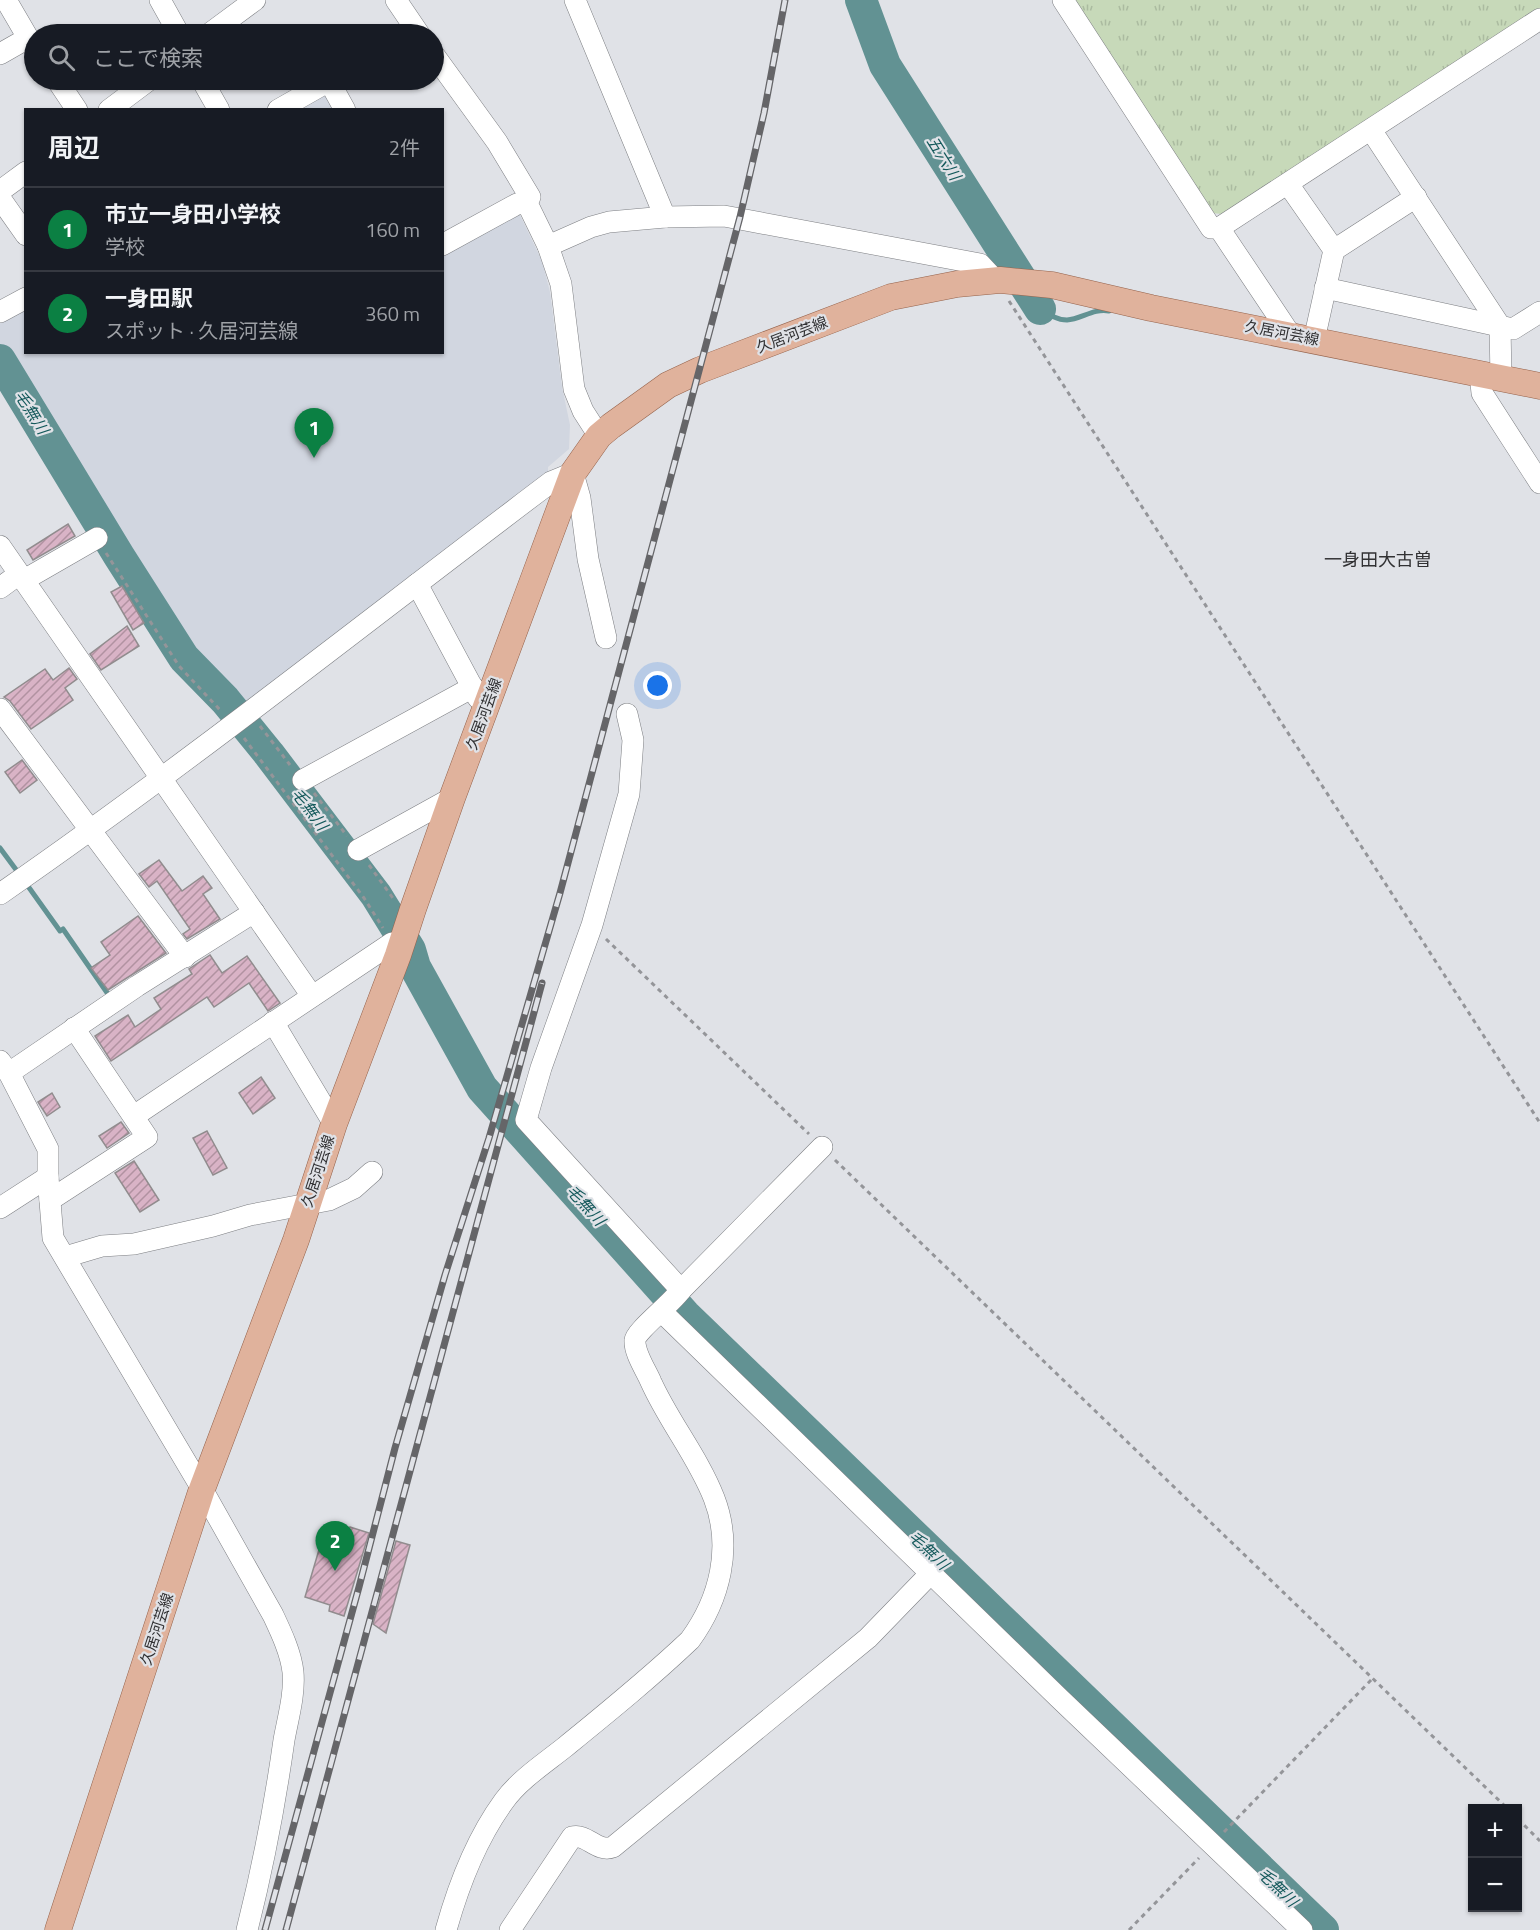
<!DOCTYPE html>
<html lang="ja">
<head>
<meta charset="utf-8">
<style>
	:root { --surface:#171b24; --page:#20242c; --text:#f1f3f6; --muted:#9ea1a6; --line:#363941; --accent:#0b8043 }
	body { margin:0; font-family:"Titillium Web","Noto Sans JP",sans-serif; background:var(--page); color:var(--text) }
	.controls { position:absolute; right:18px; bottom:18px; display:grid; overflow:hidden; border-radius:0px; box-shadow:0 2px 4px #0004 }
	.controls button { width:54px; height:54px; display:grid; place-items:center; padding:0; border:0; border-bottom:2px solid var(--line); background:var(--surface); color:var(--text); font:30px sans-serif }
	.you { position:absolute; left:658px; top:686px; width:21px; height:21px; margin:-15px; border:4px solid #fff; border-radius:50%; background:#1a73e8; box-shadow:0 0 0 9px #1a73e833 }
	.badge { display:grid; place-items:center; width:39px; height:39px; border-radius:50%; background:var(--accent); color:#fff; font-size:20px; font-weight:700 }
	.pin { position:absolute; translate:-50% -50px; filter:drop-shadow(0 2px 3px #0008) }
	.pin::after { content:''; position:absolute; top:32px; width:21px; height:18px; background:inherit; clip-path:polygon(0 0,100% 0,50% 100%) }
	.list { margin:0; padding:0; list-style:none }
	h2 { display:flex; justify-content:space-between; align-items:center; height:78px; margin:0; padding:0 24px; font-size:26px }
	h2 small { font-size:20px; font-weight:400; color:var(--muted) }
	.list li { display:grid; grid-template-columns:39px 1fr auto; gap:18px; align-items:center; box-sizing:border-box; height:84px; padding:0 24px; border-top:2px solid var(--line) }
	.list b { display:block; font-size:22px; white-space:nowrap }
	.list p { margin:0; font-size:20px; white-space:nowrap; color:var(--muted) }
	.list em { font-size:20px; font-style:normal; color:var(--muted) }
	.icon { flex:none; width:33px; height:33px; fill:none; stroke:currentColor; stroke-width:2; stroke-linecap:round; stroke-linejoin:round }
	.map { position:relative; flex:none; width:1540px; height:1930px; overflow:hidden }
	.search { position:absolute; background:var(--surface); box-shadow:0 2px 4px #0004; left:24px; top:24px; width:420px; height:66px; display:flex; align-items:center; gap:15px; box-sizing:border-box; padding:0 21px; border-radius:33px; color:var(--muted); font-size:22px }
	.panel { position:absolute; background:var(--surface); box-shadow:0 2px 4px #0004; left:24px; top:108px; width:420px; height:246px; border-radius:0px }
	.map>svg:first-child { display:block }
</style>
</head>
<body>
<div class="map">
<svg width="1540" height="1930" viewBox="0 0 1540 1930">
	<defs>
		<pattern id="grass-tufts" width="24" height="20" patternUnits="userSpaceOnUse" patternTransform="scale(1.5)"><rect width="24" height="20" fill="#c7d9b9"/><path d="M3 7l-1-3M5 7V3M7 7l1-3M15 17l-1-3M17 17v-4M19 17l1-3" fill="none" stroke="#abbba0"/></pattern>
		<pattern id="building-hatch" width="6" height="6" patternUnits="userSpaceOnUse" patternTransform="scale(1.5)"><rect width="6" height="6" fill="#d9b3c6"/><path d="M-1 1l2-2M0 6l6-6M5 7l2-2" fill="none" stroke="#b192a1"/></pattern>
	</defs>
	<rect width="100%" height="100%" fill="#e0e2e7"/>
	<g fill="#d1d6e0">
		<path d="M329,86l12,24h-55z"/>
		<path d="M517,209l25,52 8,31 12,95 8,38 -1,24 -21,18v6l-305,233 -48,-49 -80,-127 -4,-2 -111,-183v-28l25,-14 1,49h416l1,-103z"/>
	</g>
	<path fill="url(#grass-tufts)" d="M1073,0h467v8l-318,206 -11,-1z"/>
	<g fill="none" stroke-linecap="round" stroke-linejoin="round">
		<g stroke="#629293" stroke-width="5">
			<path d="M1040,309c8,5 17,11 27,11 14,-1 27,-12 42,-9"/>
			<path d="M0,848l20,27"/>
			<path d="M25,882l35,49 3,-2 47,68"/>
		</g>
		<g stroke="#629293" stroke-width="32">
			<path d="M861,0l24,65 155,244"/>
			<path d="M0,360l119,196 65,102 41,42 44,54 107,141 34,55 5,17 67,121 203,227 638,615"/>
		</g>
	</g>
	<g fill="url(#building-hatch)" stroke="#918c8e" stroke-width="1.5">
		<path d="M68,524l7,12 -42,24 -6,-10z"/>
		<path d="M122,586l22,37 -11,7 -22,-38z"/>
		<path d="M127,626l12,20 -38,24 -11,-16z"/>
		<path d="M69,668l8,11 -12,9 8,12 -42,29 -21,-28 -6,-4 41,-28 8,11z"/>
		<path d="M22,760l15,20 -17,13 -15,-21z"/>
		<path d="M159,860l23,31 21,-15 9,12 -9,6 17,25 -33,20 -4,-5 7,-5 -33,-48 -8,6 -10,-13z"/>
		<path d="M138,916l28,37 -58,37 -17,-22 19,-13 -9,-13z"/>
		<path d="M210,955l12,18 25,-17 33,47 -12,8 -19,-28 -35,24 -7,-10 -96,64 -16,-25 33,-21 7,12 26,-18 -7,-11 38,-24 -3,-5z"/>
		<path d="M261,1077l14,21 -22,16 -14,-21z"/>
		<path d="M52,1093l8,14 -13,9 -9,-14z"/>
		<path d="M121,1122l8,11 -22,15 -8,-12z"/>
		<path d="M207,1131l20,37 -14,7 -20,-37z"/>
		<path d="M134,1161l25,39 -19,12 -25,-39z"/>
		<path d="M350,1527l19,6 -25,83 -15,-5 1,-6 -25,-8 16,-54 4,1 2,-8 19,5z"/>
		<path d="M396,1541l14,4 -24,88 -13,-9z"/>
	</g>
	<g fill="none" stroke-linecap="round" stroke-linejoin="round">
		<defs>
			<g id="minor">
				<path d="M6,0l28,48"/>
				<path d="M160,0l19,34"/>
				<path d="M396,0l23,34"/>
				<path d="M575,0l90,217"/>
				<path d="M1063,0l148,228h8l71,106"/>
				<path d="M209,34l46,-34"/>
				<path d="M0,54l28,-16"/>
				<path d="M434,55l63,87 33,55 -3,6 21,43 13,38 13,105 9,22 16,25"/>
				<path d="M57,80l20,30"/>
				<path d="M202,80l17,30"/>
				<path d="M109,110l40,-30"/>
				<path d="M278,110l51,-29 16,29"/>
				<path d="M1371,130l129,196 1,52"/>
				<path d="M1288,184l46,66 -20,90"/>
				<path d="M0,191l26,-19"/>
				<path d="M0,198l26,37"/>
				<path d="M1219,228l321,-209"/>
				<path d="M442,245l75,-41 10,-1"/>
				<path d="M548,246l43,-19 18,-5 56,-5 59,-1 256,48 15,16"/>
				<path d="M1334,250l82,-53"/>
				<path d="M1325,288l188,41 27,-17"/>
				<path d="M0,312l26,-14"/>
				<path d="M1480,374l2,19 58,90"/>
				<path d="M0,546l312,450"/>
				<path d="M24,580l73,-42"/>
				<path d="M417,584l61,114"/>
				<path d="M0,588l19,-14"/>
				<path d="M0,709l185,248"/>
				<path d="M303,780l170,-93"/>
				<path d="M358,850l94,-52"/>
				<path d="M0,894c189,-131 368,-274 551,-412l22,-9 7,25 8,61 18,79"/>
				<path d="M273,1022l61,102"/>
				<path d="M0,1061l9,12 39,76v28l5,61 149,251 71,126c8,17 18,38 20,57 2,22 -5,46 -9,68 -9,64 -21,127 -37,190"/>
				<path d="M9,1073l128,-87 117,-74"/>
				<path d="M134,1116l258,-173 6,12"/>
				<path d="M50,1200l97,-63 -73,-109"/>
				<path d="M0,1208l48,-31"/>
				<path d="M65,1257l37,-11 32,-2 79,-18 37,-11 79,-15 25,-12 18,-16"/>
				<path d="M681,1290l141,-143"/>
				<path d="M662,1312l396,385 244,233"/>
				<path d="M446,1930c12,-43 31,-92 58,-129 15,-21 41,-38 61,-54 43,-35 85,-69 125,-107 30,-41 43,-93 24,-142 -16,-41 -45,-76 -63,-116 -5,-12 -17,-29 -16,-42 0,-8 38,-38 46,-50l-155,-170 15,-52 51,-143 37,-131 4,-54 -6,-26"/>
				<path d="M510,1930l62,-93c15,-4 25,16 41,10l255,-209 63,-65"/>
			</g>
			<path id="major" d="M58,1930l144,-441 94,-249 38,-116 64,-169 15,-46 39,-111 121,-325 26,-37 12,-10 57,-41 32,-15 191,-73 66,-13 43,-4 52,5 99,23 389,78"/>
		</defs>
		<use href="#minor" stroke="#7d7f83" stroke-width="22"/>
		<use href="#major" stroke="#95634c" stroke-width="27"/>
		<g stroke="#949599" stroke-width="3" stroke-dasharray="4.5 4.5" stroke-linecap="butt">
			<path d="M1009,301l531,822"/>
			<path d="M106,553l73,113 41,44"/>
			<path d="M260,726l30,39"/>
			<path d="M244,738l120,160 19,30"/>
			<path d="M314,793l33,43"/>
			<path d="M369,865l26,36"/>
			<path d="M606,939l203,195"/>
			<path d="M835,1160l672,648"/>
			<path d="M1518,1819l22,22"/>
			<path d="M1224,1832l148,-153"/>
			<path d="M1129,1930l70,-72"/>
		</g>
		<use href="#minor" stroke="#fff" stroke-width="21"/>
		<use href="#major" stroke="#e0b29c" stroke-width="26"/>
		<defs>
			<g id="rail">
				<path d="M265,1930l94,-343 36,-139 50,-173 44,-137 71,-245 180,-676 24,-104 21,-113"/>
				<path d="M286,1930l256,-947"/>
			</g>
		</defs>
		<use href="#rail" stroke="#656568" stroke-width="7"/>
		<use href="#rail" stroke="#e0e2e7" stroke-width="4.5" stroke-dasharray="14" stroke-linecap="butt"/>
	</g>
	<g text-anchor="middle" stroke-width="4.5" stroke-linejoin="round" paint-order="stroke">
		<g font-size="15" fill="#313133" stroke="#e0e2e7">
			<text transform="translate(1282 333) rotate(11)" y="5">久居河芸線</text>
			<text transform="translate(792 335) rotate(-21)" y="5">久居河芸線</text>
			<text transform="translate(484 714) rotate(-70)" y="5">久居河芸線</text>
			<text transform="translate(318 1171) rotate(-72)" y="5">久居河芸線</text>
			<text transform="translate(157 1629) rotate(-72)" y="5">久居河芸線</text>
		</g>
		<g font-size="16" font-style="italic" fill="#14595b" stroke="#e0e2e7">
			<text transform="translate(944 158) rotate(58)" y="6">五六川</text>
			<text transform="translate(32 412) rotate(58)" y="6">毛無川</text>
			<text transform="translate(310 809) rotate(53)" y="6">毛無川</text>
			<text transform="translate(586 1205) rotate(48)" y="6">毛無川</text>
			<text transform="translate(929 1550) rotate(44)" y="6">毛無川</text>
			<text transform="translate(1278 1887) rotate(44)" y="6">毛無川</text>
		</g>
		<g font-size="18" fill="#313133" stroke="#e0e2e7">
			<text x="1378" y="566">一身田大古曽</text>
		</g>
	</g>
</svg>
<div class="controls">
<button>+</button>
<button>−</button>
</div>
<div class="you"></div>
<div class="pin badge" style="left:314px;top:458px">1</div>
<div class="pin badge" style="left:335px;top:1571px">2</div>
<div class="search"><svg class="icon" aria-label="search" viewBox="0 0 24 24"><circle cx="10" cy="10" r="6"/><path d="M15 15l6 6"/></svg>ここで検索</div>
<section class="panel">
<h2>周辺<small>2件</small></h2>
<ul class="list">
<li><span class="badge">1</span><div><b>市立一身田小学校</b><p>学校</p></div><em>160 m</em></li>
<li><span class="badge">2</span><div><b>一身田駅</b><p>スポット · 久居河芸線</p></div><em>360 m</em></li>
</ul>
</section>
</div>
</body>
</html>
